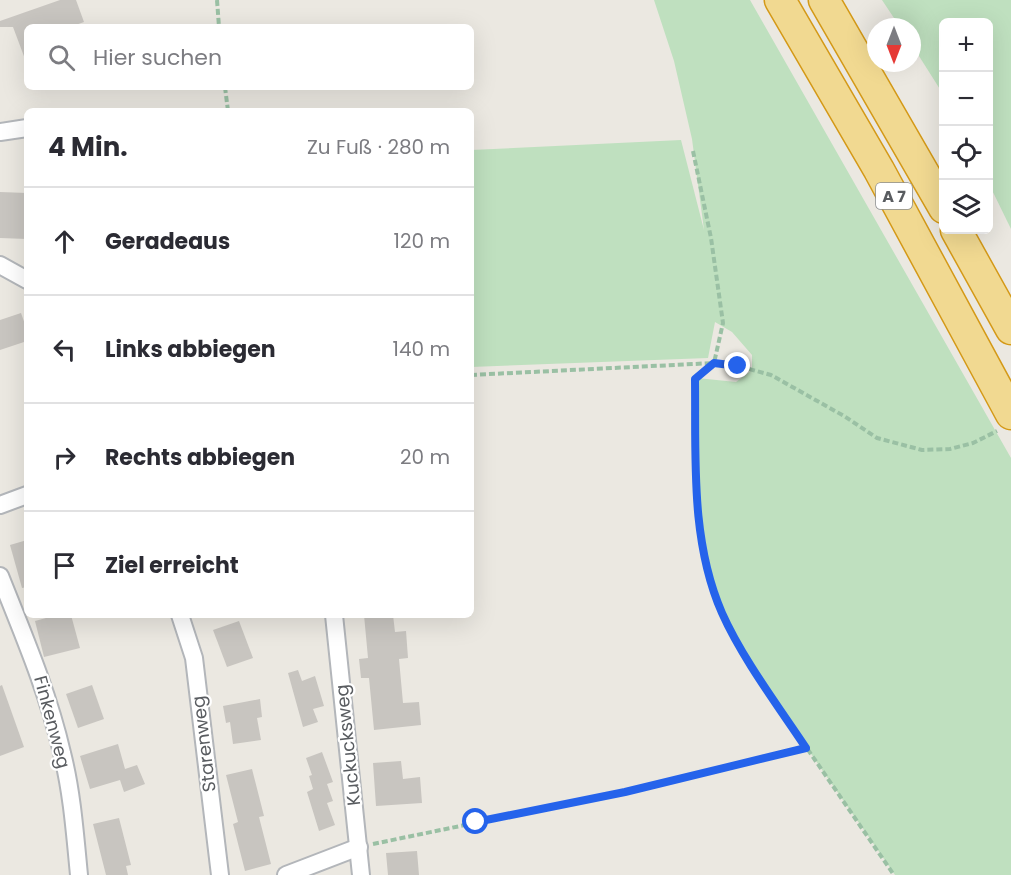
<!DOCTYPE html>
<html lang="de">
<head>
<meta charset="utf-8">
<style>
	:root { --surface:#fff; --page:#f7f7f7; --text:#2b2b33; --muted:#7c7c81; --line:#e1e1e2 }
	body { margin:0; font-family:Poppins,sans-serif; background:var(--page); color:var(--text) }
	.controls { position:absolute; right:18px; top:18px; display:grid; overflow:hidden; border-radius:9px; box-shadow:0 6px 24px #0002 }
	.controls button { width:54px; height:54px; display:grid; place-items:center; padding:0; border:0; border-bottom:2px solid var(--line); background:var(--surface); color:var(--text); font:30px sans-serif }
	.compass { position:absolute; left:867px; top:18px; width:54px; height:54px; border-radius:50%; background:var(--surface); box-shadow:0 6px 24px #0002; rotate:180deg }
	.stop { position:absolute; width:18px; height:18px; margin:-14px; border:4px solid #2563eb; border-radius:50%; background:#fff }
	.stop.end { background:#2563eb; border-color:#fff; box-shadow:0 2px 6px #0008 }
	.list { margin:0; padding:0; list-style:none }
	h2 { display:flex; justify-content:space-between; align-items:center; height:78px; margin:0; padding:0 24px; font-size:26px }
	h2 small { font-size:20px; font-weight:400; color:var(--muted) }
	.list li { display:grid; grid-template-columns:39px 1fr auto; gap:18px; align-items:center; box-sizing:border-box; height:108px; padding:0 24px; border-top:2px solid var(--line) }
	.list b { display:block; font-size:22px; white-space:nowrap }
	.list em { font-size:20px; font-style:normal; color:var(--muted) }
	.icon { flex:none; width:33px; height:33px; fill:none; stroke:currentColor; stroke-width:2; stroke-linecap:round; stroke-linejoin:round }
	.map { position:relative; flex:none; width:1011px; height:875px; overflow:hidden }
	.search { position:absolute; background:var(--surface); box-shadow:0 6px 24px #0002; left:24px; top:24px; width:450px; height:66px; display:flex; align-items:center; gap:15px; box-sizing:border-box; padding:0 21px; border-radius:9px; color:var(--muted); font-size:22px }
	.panel { position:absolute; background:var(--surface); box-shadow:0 6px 24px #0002; left:24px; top:108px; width:450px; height:510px; border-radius:9px }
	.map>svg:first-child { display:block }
</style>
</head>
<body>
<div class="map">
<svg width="1011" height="875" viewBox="0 0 1011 875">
	<rect width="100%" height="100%" fill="#ebe8e1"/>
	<g fill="#bfe0bf">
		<path d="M654,0h96l261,458v417h-116c-34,-50 -70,-99 -103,-150 -39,-58 -80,-116 -91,-187 -7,-52 -4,-107 -4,-160l39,4 16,-12v-15l-20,-23 -17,-10 -7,36 -237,9v-217l210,-10 23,90 -12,-91 -18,-78z"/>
		<path d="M882,0h129v229l-22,-45 -1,-162h-44l-1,72 -31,-49v-18h-12z"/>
	</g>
	<g fill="#c8c5c0">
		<path d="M60,0h16l8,22 -14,5h-43v32h-2l-12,-32h-13v-6z"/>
		<path d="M0,192l27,1v46l-27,-1z"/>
		<path d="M21,313l6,17v11l-27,9v-30z"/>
		<path d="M27,540v47l-5,1 -12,-43z"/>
		<path d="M57,615h14l9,33 -36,9 -9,-36z"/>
		<path d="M364,615h29l2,17 11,-1 2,27 -9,1 4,44 16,-1 2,23 -47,5 -5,-52h-8l-2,-19 9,-1z"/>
		<path d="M239,621l14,37 -26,9 -14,-37z"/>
		<path d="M298,670l4,11 13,-5 9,30 -11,3 5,13 -15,5 -15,-54z"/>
		<path d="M2,685l22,62 -24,9v-70z"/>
		<path d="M92,685l12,34 -26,9 -12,-34z"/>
		<path d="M260,699l2,18 -5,1 4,22 -28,4 -3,-22 -4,1 -3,-17z"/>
		<path d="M118,744l7,25 12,-4 8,19 -21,8 -4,-12 -30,9 -10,-33z"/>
		<path d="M322,752l11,30 -6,2 6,17 -6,2 8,22 -16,6 -12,-39 6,-3 -4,-13 3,-1 -6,-17z"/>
		<path d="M401,761l2,18 17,-2 2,26 -46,3 -3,-43z"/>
		<path d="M252,769l12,47 -5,1 12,47 -26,7 -12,-47 5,-2 -12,-47z"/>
		<path d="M119,818l12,47 -5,1 2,9h-22l-13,-51z"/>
		<path d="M417,851l2,24h-31l-2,-22z"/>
	</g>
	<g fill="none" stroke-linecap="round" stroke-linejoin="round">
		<defs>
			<g id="street">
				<path d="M0,132l27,-4"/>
				<path d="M0,265l27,15"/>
				<path d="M0,505l27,-10"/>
				<path d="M0,576c23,58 48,116 62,177 10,39 13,81 17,122"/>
				<path d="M180,615l14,43 26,217"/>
				<path d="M334,615l27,260"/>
				<path d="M286,875l73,-28"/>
			</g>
			<g id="highway">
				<path d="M780,0l99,170 132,244"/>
				<path d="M824,0l120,208"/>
				<path d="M956,230l55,99"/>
			</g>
		</defs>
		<use href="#street" stroke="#b3b6ba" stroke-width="20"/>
		<use href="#highway" stroke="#d49917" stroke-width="33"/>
		<g stroke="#9ac0a4" stroke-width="4" stroke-dasharray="6 3" stroke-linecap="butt">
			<path d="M217,0l2,27"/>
			<path d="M225,87l3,24"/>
			<path d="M693,151l18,87 12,85 -9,40 -19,16 1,89 4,69 12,51 10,26 34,60 138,201"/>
			<path d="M471,375l243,-12 24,3 33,9 73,41 33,22 45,12 28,-1 23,-6 24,-12"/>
			<path d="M373,844l252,-52 181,-44"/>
		</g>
		<use href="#street" stroke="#fff" stroke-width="16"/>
		<use href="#highway" stroke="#f1d991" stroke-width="30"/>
	</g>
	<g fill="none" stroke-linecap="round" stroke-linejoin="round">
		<path stroke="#2563eb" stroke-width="8" d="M476,822l149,-30 181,-44c-28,-42 -64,-90 -84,-135 -32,-73 -26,-157 -27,-234l19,-16 24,3"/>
	</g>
	<g text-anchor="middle" stroke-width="4.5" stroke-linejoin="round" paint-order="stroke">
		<rect fill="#fff" stroke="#8b8d90" stroke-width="1.5" x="876" y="183" width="36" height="26" rx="4.5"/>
		<g font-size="16" font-weight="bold" fill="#595c60">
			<text x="894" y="202">A 7</text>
		</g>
		<g font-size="18" fill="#595c60" stroke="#fff">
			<text transform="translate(52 722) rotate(75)" y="6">Finkenweg</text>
			<text transform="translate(204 744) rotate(-97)" y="6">Starenweg</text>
			<text transform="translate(348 745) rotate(-96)" y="6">Kuckucksweg</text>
		</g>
	</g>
</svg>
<div class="controls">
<button>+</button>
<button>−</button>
<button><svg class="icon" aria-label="locate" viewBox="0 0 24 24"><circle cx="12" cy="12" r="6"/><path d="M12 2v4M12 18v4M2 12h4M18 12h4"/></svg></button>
<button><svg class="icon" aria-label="layers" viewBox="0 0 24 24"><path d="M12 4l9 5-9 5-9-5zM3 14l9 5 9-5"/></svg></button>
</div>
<svg class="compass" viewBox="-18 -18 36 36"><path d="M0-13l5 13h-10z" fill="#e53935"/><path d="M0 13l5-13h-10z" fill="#7c7c81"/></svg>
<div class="stop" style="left:476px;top:822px"></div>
<div class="stop end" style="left:738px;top:366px"></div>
<div class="search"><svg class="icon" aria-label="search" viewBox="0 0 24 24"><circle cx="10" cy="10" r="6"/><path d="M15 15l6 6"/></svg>Hier suchen</div>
<section class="panel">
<h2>4 Min.<small>Zu Fuß · 280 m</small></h2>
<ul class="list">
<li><svg class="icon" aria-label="ahead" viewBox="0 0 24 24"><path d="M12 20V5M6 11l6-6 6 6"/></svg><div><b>Geradeaus</b></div><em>120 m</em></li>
<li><svg class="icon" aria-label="left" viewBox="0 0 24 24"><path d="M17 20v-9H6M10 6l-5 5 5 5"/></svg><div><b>Links abbiegen</b></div><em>140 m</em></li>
<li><svg class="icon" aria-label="right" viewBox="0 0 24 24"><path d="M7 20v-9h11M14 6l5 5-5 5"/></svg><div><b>Rechts abbiegen</b></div><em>20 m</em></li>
<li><svg class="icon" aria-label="arrive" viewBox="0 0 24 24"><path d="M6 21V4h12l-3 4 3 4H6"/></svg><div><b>Ziel erreicht</b></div></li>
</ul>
</section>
</div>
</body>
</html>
